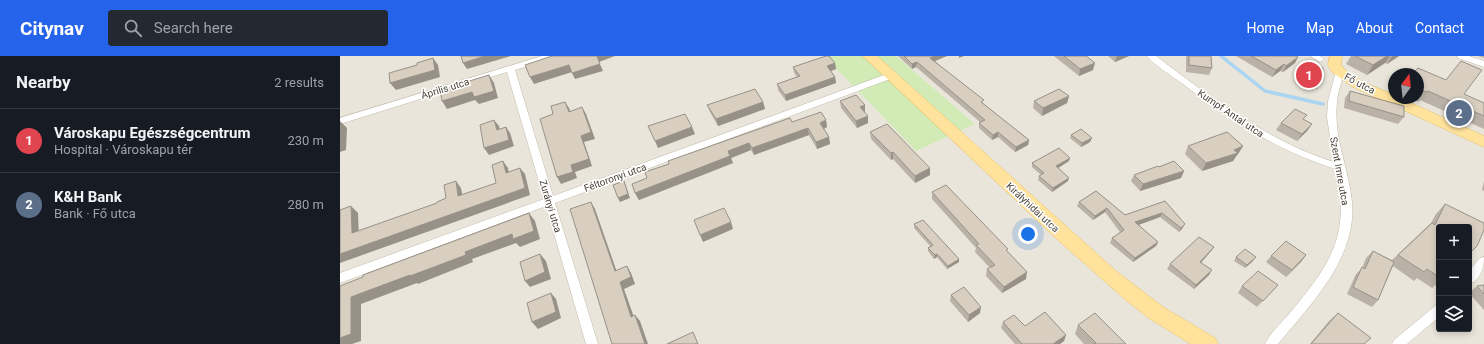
<!DOCTYPE html>
<html lang="en">
<head>
<meta charset="utf-8">
<style>
	:root { --surface:#171b24; --page:#242831; --text:#f1f3f6; --muted:#9ea1a6; --line:#363941; --accent:#2563eb }
	body { margin:0; font-family:Roboto,sans-serif; background:var(--page); color:var(--text) }
	.controls { position:absolute; right:12px; bottom:12px; display:grid; overflow:hidden; border-radius:4px; box-shadow:0 2px 6px #0003 }
	.controls button { width:36px; height:36px; display:grid; place-items:center; padding:0; border:0; border-bottom:1px solid var(--line); background:var(--surface); color:var(--text); font:20px sans-serif }
	.compass { position:absolute; left:1048px; top:12px; width:36px; height:36px; border-radius:50%; background:var(--surface); box-shadow:0 2px 6px #0003; rotate:15deg }
	.you { position:absolute; left:688px; top:178px; width:14px; height:14px; margin:-10px; border:3px solid #fff; border-radius:50%; background:#1a73e8; box-shadow:0 0 0 6px #1a73e833 }
	.badge { display:grid; place-items:center; width:26px; height:26px; border-radius:50%; background:var(--accent); color:#fff; font-size:13px; font-weight:700 }
	.pin { position:absolute; translate:-50% -50%; border:2px solid #fff; box-shadow:0 1px 4px #0006 }
	.list { margin:0; padding:0; list-style:none }
	h2 { display:flex; justify-content:space-between; align-items:center; height:52px; margin:0; padding:0 16px; font-size:17px }
	h2 small { font-size:13px; font-weight:400; color:var(--muted) }
	.list li { display:grid; grid-template-columns:26px 1fr auto; gap:12px; align-items:center; box-sizing:border-box; height:64px; padding:0 16px; border-top:1px solid var(--line) }
	.list b { display:block; font-size:15px; white-space:nowrap }
	.list p { margin:0; font-size:13px; white-space:nowrap; color:var(--muted) }
	.list em { font-size:13px; font-style:normal; color:var(--muted) }
	.icon { flex:none; width:22px; height:22px; fill:none; stroke:currentColor; stroke-width:2; stroke-linecap:round; stroke-linejoin:round }
	.map { position:relative; flex:none; width:1144px; height:288px; overflow:hidden }
	header { display:flex; align-items:center; gap:24px; box-sizing:border-box; height:56px; padding:0 20px; background:var(--accent); color:#fff }
	header strong { font-size:19px }
	nav { display:flex; gap:22px; margin-inline-start:auto; font-size:14px }
	.search { width:280px; height:36px; background:var(--page); display:flex; align-items:center; gap:10px; box-sizing:border-box; padding:0 14px; border-radius:4px; color:var(--muted); font-size:15px }
	main { display:flex }
	aside { flex:1; background:var(--surface) }
	.map>svg:first-child { display:block }
</style>
</head>
<body>
<header>
<strong>Citynav</strong>
<div class="search"><svg class="icon" aria-label="search" viewBox="0 0 24 24"><circle cx="10" cy="10" r="6"/><path d="M15 15l6 6"/></svg>Search here</div>
<nav><a>Home</a><a>Map</a><a>About</a><a>Contact</a></nav>
</header>
<main>
<aside>
<h2>Nearby<small>2 results</small></h2>
<ul class="list">
<li><span class="badge" style="background:#e0444e">1</span><div><b>Városkapu Egészségcentrum</b><p>Hospital · Városkapu tér</p></div><em>230 m</em></li>
<li><span class="badge" style="background:#5c6f8a">2</span><div><b>K&amp;H Bank</b><p>Bank · Fő utca</p></div><em>280 m</em></li>
</ul>
</aside>
<div class="map">
<svg width="1144" height="288" viewBox="0 0 1144 288">
	<rect width="100%" height="100%" fill="#f6f3ec"/>
	<path fill="#eae5da" fill-rule="evenodd" d="M0,0h484l92,95 59,-27 -79,-68h588v288h-1144zM1054,18h24v24h-24zM1099,171h30v102h-30z"/>
	<path fill="#d2eab5" d="M484,0h72l79,68 -59,27z"/>
	<g fill="none" stroke-linecap="round" stroke-linejoin="round">
		<path stroke="#a9d4f2" stroke-width="3.5" d="M881,0l44,35 58,13"/>
		<defs>
			<g id="minor">
				<path d="M202,0h13l-1,2 -39,12 38,126 334,-122h6l1,2 -1,2 -338,125 43,141h-12l-40,-138 -206,77v-10l204,-74 -37,-127 -167,52v-6z"/>
				<path d="M807,0h9c56,42 111,85 178,106l-7,-45 1,-16 7,-26 6,-4 4,3 -2,2c-2,9 -6,18 -6,27 -4,34 12,66 15,99 5,56 -41,102 -74,142h-13c6,-13 20,-24 29,-36 39,-47 56,-76 42,-139 -59,-19 -104,-47 -153,-85 -12,-9 -27,-17 -36,-28z"/>
				<path d="M970,0h10l4,3 -4,3z"/>
				<path d="M1117,0h12l15,5v6l-26,-9z"/>
				<path d="M1144,201c0,10 -3,23 -15,27v-13l11,-13z"/>
				<path d="M1099,249v12l-32,27h-15l2,-4 41,-34z"/>
			</g>
			<g id="primary">
				<path d="M523,0h14l239,215 47,36 52,31 3,6h-27l-41,-25 -23,-18 -68,-60z"/>
				<path d="M990,0h12l-1,9c12,16 36,22 53,30v3h6l84,38v11l-131,-60 -21,-15 -4,-7z"/>
			</g>
		</defs>
		<use href="#minor" stroke="#c2bbae" stroke-width="1"/>
		<use href="#primary" stroke="#e6c16a" stroke-width="1"/>
		<use href="#minor" fill="#fff" fill-rule="evenodd"/>
		<use href="#primary" fill="#ffe39c" fill-rule="evenodd"/>
	</g>
	<g fill="#bab2a6">
		<path d="M558,0h49l-12,5 49,43 45,36 -1,5 -13,7 -17,-15 -6,3 -13,-12v-5l1,-1 -64,-55 -4,2z"/>
		<path d="M714,0h32l7,14 -14,6z"/>
		<path d="M768,0h21l-14,6z"/>
		<path d="M846,0h25l1,12 -3,7 -23,-3z"/>
		<path d="M896,0h61l1,1 -3,6 -12,9 -3,-1 -8,6z"/>
		<path d="M1011,0h48l-12,8 -2,-1 -18,12 -21,-11z"/>
		<path d="M1138,0h6v2z"/>
		<path d="M967,4l14,22 -4,7 -17,-4 2,-18z"/>
		<path d="M495,7l1,6 -5,2 4,6 1,6 -50,18 -8,-11 -1,-6 20,-7 -3,-4 -1,-6z"/>
		<path d="M1078,18l66,29v26l-64,-29 -1,2 -9,-4h8z"/>
		<path d="M1010,35l54,26 -6,7 -54,-16 1,-10z"/>
		<path d="M729,40l-2,7 -25,13 -9,-8 1,-7z"/>
		<path d="M500,45l25,12 3,10 -11,5 -16,-20z"/>
		<path d="M423,46l2,7 -47,17 -8,-14 -3,-7z"/>
		<path d="M486,64l1,7 -3,2 5,8 1,7 -13,5 -8,-14 -55,20 -3,-5 -20,8 2,5 -94,37 -4,-7 157,-71z"/>
		<path d="M964,64l8,4 -5,7 -10,10 -21,-11 5,-7z"/>
		<path d="M530,76l60,36v7l-15,8 -22,-24 -2,1 -20,-21z"/>
		<path d="M731,79l21,3 -2,4 -9,5 -11,-9z"/>
		<path d="M848,90h55l-5,8 -1,1 -4,6 -31,10 -17,-17z"/>
		<path d="M729,105l-11,7 10,13 -16,11 -14,-12 1,-4 2,-1 -9,-8v-4z"/>
		<path d="M844,115l-3,7 -41,13 -9,-10 3,-6z"/>
		<path d="M1144,125v10l-2,-1z"/>
		<path d="M756,135l29,24 40,-14 17,28 -3,3 -19,-15 -22,8 20,17 -2,4 -23,16 -23,-19 2,-5 8,-6 -15,-20 -12,8 -16,-14 2,-4z"/>
		<path d="M592,136l94,87 -24,14 -16,-17 1,-7 3,-1 -15,-16 1,-4 -44,-49z"/>
		<path d="M1105,148l-6,23v55l-7,6 -15,-10 -3,3 -21,-15 -15,34 -6,7 -25,-13 9,-20 6,-6 4,-10 7,-7 19,9 39,-37 5,-9z"/>
		<path d="M574,168l45,35v3l-12,7 -10,-12 -3,2 -6,-8v-3l2,-2 -16,-18z"/>
		<path d="M874,191l-3,4 -10,12 8,12 -15,14 -27,-20 3,-5z"/>
		<path d="M966,199l-20,22 -20,-15 5,-6z"/>
		<path d="M896,201l17,4 -8,7 -11,-7z"/>
		<path d="M938,229l-21,22 -19,-14 4,-7z"/>
		<path d="M1144,229v25l-15,-17 8,-7z"/>
		<path d="M611,239l29,18 -12,9 -18,-21z"/>
		<path d="M998,257l26,31h-54l19,-23z"/>
		<path d="M663,266l22,4 41,9 -2,6 -4,3h-45l-14,-16z"/>
		<path d="M738,269l48,19h-42l-9,-10z"/>
	</g>
	<g fill="#979187">
		<path d="M145,0h26l-44,13 -4,-6z"/>
		<path d="M257,0h18l-16,6 4,9 -28,8 -3,-6z"/>
		<path d="M595,0h12l-17,7v-5z"/>
		<path d="M619,0h5l-5,2z"/>
		<path d="M777,0h12l-14,6z"/>
		<path d="M1047,0h3l-5,7 -18,12 6,-10z"/>
		<path d="M1052,0h7l-12,8z"/>
		<path d="M958,1l-3,6 -12,9 3,-6z"/>
		<path d="M93,2l5,7 2,12 -44,13 -6,-7z"/>
		<path d="M577,6l-1,5 -4,2v-5z"/>
		<path d="M495,7l1,6 -8,3 -1,-6z"/>
		<path d="M755,7l-2,7 -14,6 1,-7z"/>
		<path d="M944,8l-4,7 -8,6 4,-7z"/>
		<path d="M229,9l3,7 -38,12 -4,-7z"/>
		<path d="M149,19l5,8 4,15 -19,6 -4,-4 -28,9 -5,-8z"/>
		<path d="M495,21l1,6 -50,18 -1,-6z"/>
		<path d="M729,40l-2,7 -25,13 1,-8z"/>
		<path d="M225,46l4,6 4,10 -4,-6z"/>
		<path d="M423,46l2,7 -47,17 -2,-7z"/>
		<path d="M525,49v8l-4,1 -1,-7z"/>
		<path d="M242,51l4,7 9,25 -11,3 8,24 -17,6 2,6 -16,6 -4,-7 14,-12 10,-29z"/>
		<path d="M528,60v7l-11,5 -1,-7z"/>
		<path d="M154,64l5,6 2,10 -4,-6z"/>
		<path d="M486,64l1,7 -6,3 -1,-7z"/>
		<path d="M0,65l7,7 -1,22 -6,2z"/>
		<path d="M972,68l-5,7 -10,10 5,-7z"/>
		<path d="M166,71l4,6 4,13 -25,9 -5,-7z"/>
		<path d="M352,71l3,7 -37,14 -3,-7z"/>
		<path d="M468,72l1,7 -55,20 -2,-7z"/>
		<path d="M658,76v5l-6,3 1,-5z"/>
		<path d="M489,81l1,7 -13,5 -1,-7z"/>
		<path d="M752,82l-2,4 -9,5 1,-4z"/>
		<path d="M689,84l-1,5 -13,7 1,-5z"/>
		<path d="M409,87l2,7 -20,8 2,5 -94,37 -4,-7 93,-42z"/>
		<path d="M903,90l-5,8 -1,1 -4,6 -31,10 4,-8z"/>
		<path d="M553,96v7l-2,1v-7z"/>
		<path d="M730,102l-1,3 -14,9 1,-4z"/>
		<path d="M163,105l5,7 2,11 -4,-6z"/>
		<path d="M180,112l5,6 5,21 -190,68v-9l185,-66z"/>
		<path d="M590,112v7l-15,8v-7z"/>
		<path d="M844,115l-3,7 -41,13 3,-7z"/>
		<path d="M729,122l-1,3 -16,11 1,-4z"/>
		<path d="M116,125l5,7 3,15 -6,-7z"/>
		<path d="M284,125l6,17 -10,4 -2,-4z"/>
		<path d="M251,146l4,7 24,69 -4,-7z"/>
		<path d="M11,150l7,7 1,26 -7,-6z"/>
		<path d="M767,152l-2,4 -12,8 2,-4z"/>
		<path d="M189,157l6,8 5,18 -20,8 -4,-4 -44,16 1,3 -55,22 -1,-1 -56,21v37l-9,3h-12v-6l11,-41 114,-45z"/>
		<path d="M822,157l-2,4 -27,10 2,-5z"/>
		<path d="M391,166l2,7 -30,13 -3,-7z"/>
		<path d="M845,168l-3,5 -3,3 2,-4z"/>
		<path d="M818,186l-2,4 -23,16 2,-4z"/>
		<path d="M874,191l-3,4 -13,15 2,-4z"/>
		<path d="M200,198l6,7 5,18 -21,8 -5,-6z"/>
		<path d="M597,198v3l-3,2 1,-4z"/>
		<path d="M966,199l-5,7 -15,15 6,-7z"/>
		<path d="M916,201l-3,4 -8,7 2,-3z"/>
		<path d="M619,203v3l-12,7 1,-3z"/>
		<path d="M287,210l4,7 4,11 -11,5 12,34 -5,-6 -11,-35z"/>
		<path d="M872,214l-3,5 -15,14 2,-4z"/>
		<path d="M687,216l-1,7 -24,14 2,-6z"/>
		<path d="M211,237l5,6 5,19 -23,11 -6,-7z"/>
		<path d="M641,251l-1,6 -12,9 1,-7z"/>
		<path d="M295,259l5,6 8,23h-3z"/>
		<path d="M726,279l-2,6 -4,3h-7z"/>
	</g>
	<g fill="#d8cfc1" stroke="#979187">
		<path d="M121,0h24l-22,7z"/>
		<path d="M212,0h45l3,8 -28,9 -3,-8 -39,12 -5,-12z"/>
		<path d="M486,0h3l6,7 -8,3 8,11 -50,18 -8,-11 23,-8 -7,-9z"/>
		<path d="M564,0h31l-5,2 54,42 -3,2 48,38 -13,7 -18,-15 -5,3 -14,-12 6,-3 -68,-58 -5,2z"/>
		<path d="M724,0h22l9,7 -15,6z"/>
		<path d="M849,0h22l1,12 -23,-3z"/>
		<path d="M911,0h46l1,1 -12,9 -2,-2 -8,6z"/>
		<path d="M1015,0h32l-14,9z"/>
		<path d="M93,2l2,12 -45,13 -1,-10 28,-8v-2z"/>
		<path d="M967,4l16,8 -2,14 -17,-4z"/>
		<path d="M1121,5l21,9 -18,24 20,9v13l-56,-25 -2,1 -8,-3v-15h-6l6,-6 28,12z"/>
		<path d="M149,19l5,16 -20,6 -2,-5 -30,9 -2,-11z"/>
		<path d="M415,33l8,13 -47,17 -9,-14z"/>
		<path d="M719,33l10,7 -26,12 -9,-7z"/>
		<path d="M1010,35l54,15v11l-55,-16z"/>
		<path d="M516,39l9,10 -5,2 8,9 -12,5 -16,-20z"/>
		<path d="M225,46l4,10 13,-5 9,25 -10,4 8,23 -18,6 2,7 -16,5 -17,-58 13,-5 -2,-8z"/>
		<path d="M955,53l12,6 -4,4 9,5 -10,10 -21,-11z"/>
		<path d="M481,56l5,8 -6,3 9,14 -13,5 -8,-14 -56,20 -3,-5 -21,8 2,5 -95,37 -3,-9 15,-6 -2,-6 24,-8 -1,-3 122,-43 2,4z"/>
		<path d="M345,58l7,13 -37,14 -7,-15z"/>
		<path d="M154,64l3,10 9,-3 3,13 -25,8 -4,-23z"/>
		<path d="M547,68l43,44 -15,8 -22,-24 -2,1 -21,-21z"/>
		<path d="M741,73l11,9 -10,5 -11,-8z"/>
		<path d="M887,76l16,14 -9,4 4,3 -32,10 -18,-17z"/>
		<path d="M719,92l11,10 -14,8 13,12 -16,10 -14,-12 5,-3 -12,-10z"/>
		<path d="M163,105l3,12 14,-5 5,20 -185,66v-44l11,-4 1,27 85,-30v-1l9,-4 -2,-13 12,-4 2,15 38,-13 -4,-18z"/>
		<path d="M834,105l10,10 -41,13 -9,-9 24,-9 1,1z"/>
		<path d="M284,125l4,13 -10,4 -5,-13z"/>
		<path d="M606,129l62,64 -2,1 21,22 -23,15 -17,-18 8,-4 -19,-20 3,-1 -47,-52z"/>
		<path d="M756,135l29,24 40,-14 20,23 -4,4 -19,-15 -27,9 23,20 -23,16 -23,-20 12,-8 -17,-22 -12,8 -16,-14z"/>
		<path d="M251,146l24,69 12,-5 4,11 -11,5 11,35 4,-2 10,29h-33l-42,-135z"/>
		<path d="M1105,148l39,19v7l-7,16 -8,8v-27h-30v50l-12,-8 -3,3 -26,-17 34,-32 3,2z"/>
		<path d="M384,152l7,14 -31,13 -6,-15z"/>
		<path d="M189,157l5,18 -21,8 -1,-5 -47,18 1,3 -56,21v-1l-59,22v37l-11,4v-52l23,-9v-2z"/>
		<path d="M583,164l36,39 -11,7 -11,-12 -2,1 -7,-7 5,-3 -19,-21z"/>
		<path d="M859,181l15,10 -14,15 12,8 -16,15 -26,-21z"/>
		<path d="M946,185l20,14 -14,15 -21,-14z"/>
		<path d="M905,193l11,8 -9,8 -11,-8z"/>
		<path d="M1033,195l21,11 -16,38 -25,-13 9,-20 3,2z"/>
		<path d="M200,198l5,18 -20,9 -5,-19z"/>
		<path d="M918,215l20,14 -15,16 -21,-15z"/>
		<path d="M1144,229v9l-7,-8z"/>
		<path d="M624,231l17,20 -12,8 -18,-20z"/>
		<path d="M211,237l5,19 -24,10 -5,-19z"/>
		<path d="M705,256l21,23 -13,9h-31l-19,-22 11,-7 11,11z"/>
		<path d="M755,257l31,31h-32l2,-1 -18,-18z"/>
		<path d="M998,257l33,25 -7,6h-53z"/>
		<path d="M353,276l5,12h-31z"/>
	</g>
	<g text-anchor="middle" stroke-width="3" stroke-linejoin="round" paint-order="stroke">
		<g font-size="10" fill="#4b4439" stroke="#fff">
			<text transform="translate(1020 27) rotate(28)" y="4">Fő utca</text>
			<text transform="translate(105 32) rotate(-17)" y="4">Április utca</text>
			<text transform="translate(891 57) rotate(34)" y="4">Kumpf Antal utca</text>
			<text transform="translate(1000 115) rotate(80)" y="4">Szent Imre utca</text>
			<text transform="translate(275 121) rotate(-20)" y="4">Féltoronyi utca</text>
			<text transform="translate(211 150) rotate(73)" y="4">Zurányi utca</text>
			<text transform="translate(693 151) rotate(43)" y="4">Királyhidai utca</text>
		</g>
	</g>
</svg>
<div class="controls">
<button>+</button>
<button>−</button>
<button><svg class="icon" aria-label="layers" viewBox="0 0 24 24"><path d="M12 4l9 5-9 5-9-5zM3 14l9 5 9-5"/></svg></button>
</div>
<svg class="compass" viewBox="-18 -18 36 36"><path d="M0-13l5 13h-10z" fill="#e53935"/><path d="M0 13l5-13h-10z" fill="#9ea1a6"/></svg>
<div class="you"></div>
<div class="pin badge" style="left:969px;top:19px;background:#e0444e">1</div>
<div class="pin badge" style="left:1119px;top:57px;background:#5c6f8a">2</div>
</div>
</main>
</body>
</html>
